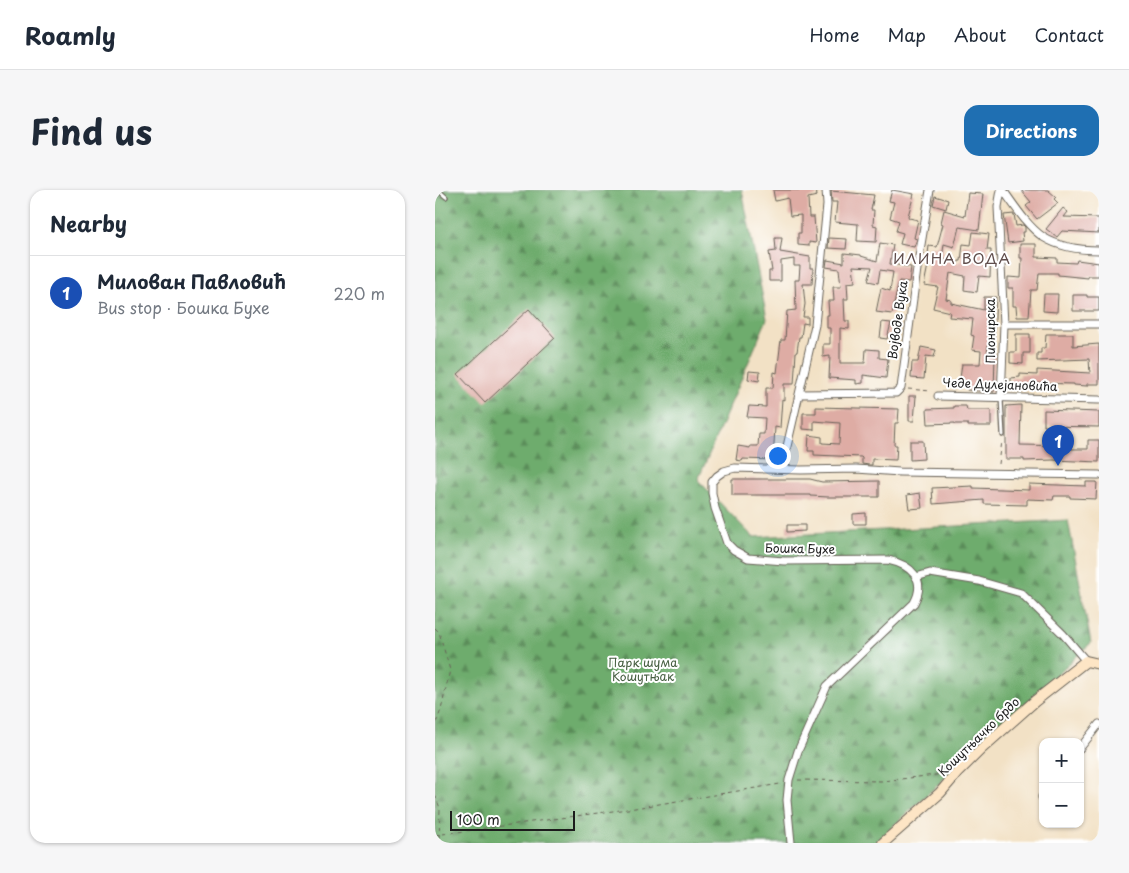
<!DOCTYPE html>
<html lang="en">
<head>
<meta charset="utf-8">
<style>
	:root { --surface:#fff; --page:#f6f6f7; --text:#1f2937; --muted:#747a83; --line:#e0e1e3; --accent:#1f6fb2 }
	body { margin:0; font-family:"Playpen Sans",sans-serif; background:var(--page); color:var(--text) }
	.controls { position:absolute; right:15px; bottom:15px; display:grid; overflow:hidden; border-radius:10px; box-shadow:0 1px 4px #0004 }
	.controls button { width:45px; height:45px; display:grid; place-items:center; padding:0; border:0; border-bottom:1px solid var(--line); background:var(--surface); color:var(--text); font:25px sans-serif }
	.scale { position:absolute; left:15px; bottom:12px; width:125px; box-sizing:border-box; padding-left:5px; border:2px solid #1c1c1c; border-top:0; font-size:14px; line-height:18px; white-space:nowrap; color:#1c1c1c; -webkit-text-stroke:4px #fff; paint-order:stroke }
	.you { position:absolute; left:342px; top:265px; width:18px; height:18px; margin:-12px; border:4px solid #fff; border-radius:50%; background:#1a73e8; box-shadow:0 0 0 8px #1a73e833 }
	.badge { display:grid; place-items:center; width:32px; height:32px; border-radius:50%; background:var(--accent); color:#fff; font-size:16px; font-weight:700 }
	.pin { position:absolute; translate:-50% -41px; filter:drop-shadow(0 1px 2px #0008) }
	.pin::after { content:''; position:absolute; top:26px; width:18px; height:15px; background:inherit; clip-path:polygon(0 0,100% 0,50% 100%) }
	.list { margin:0; padding:0; list-style:none }
	h2 { display:flex; justify-content:space-between; align-items:center; height:65px; margin:0; padding:0 20px; font-size:21px }
	h2 small { font-size:16px; font-weight:400; color:var(--muted) }
	.list li { display:grid; grid-template-columns:32px 1fr auto; gap:15px; align-items:center; box-sizing:border-box; height:75px; padding:0 20px; border-top:1px solid var(--line) }
	.list b { display:block; font-size:19px; white-space:nowrap }
	.list p { margin:0; font-size:16px; white-space:nowrap; color:var(--muted) }
	.list em { font-size:16px; font-style:normal; color:var(--muted) }
	.map { position:relative; flex:none; width:664px; height:653px; overflow:hidden; border-radius:15px }
	header { display:flex; align-items:center; gap:30px; box-sizing:border-box; height:70px; padding:0 25px; background:var(--surface); border-bottom:1px solid var(--line) }
	header strong { font-size:24px }
	nav { display:flex; gap:28px; margin-inline-start:auto; font-size:18px }
	.intro { display:flex; align-items:center; justify-content:space-between; box-sizing:border-box; height:120px; padding:0 30px }
	h1 { margin:0; font-size:35px }
	.button { padding:12px 22px; border-radius:15px; background:var(--accent); color:#fff; font-size:18px; font-weight:700 }
	main { display:flex; gap:30px; padding:0 30px }
	aside { flex:1; background:var(--surface); border-radius:15px; box-shadow:0 1px 4px #0004 }
	.map>svg:first-child { display:block }
</style>
</head>
<body>
<header>
<strong>Roamly</strong>
<nav><a>Home</a><a>Map</a><a>About</a><a>Contact</a></nav>
</header>
<div class="intro"><h1>Find us</h1><a class="button">Directions</a></div>
<main>
<aside>
<h2>Nearby<small></small></h2>
<ul class="list">
<li><span class="badge" style="background:#1a4fb4">1</span><div><b>Милован Павловић</b><p>Bus stop · Бошка Бухе</p></div><em>220 m</em></li>
</ul>
</aside>
<div class="map">
<svg width="664" height="653" viewBox="0 0 664 653">
	<defs>
		<pattern id="forest-firs" width="22" height="20" patternUnits="userSpaceOnUse" patternTransform="scale(1.25)"><rect width="22" height="20" fill="#6eac6d"/><path d="M5 1l3.5 6h-7zM16 11l3.5 6h-7z" fill="#5a8b59"/></pattern>
	</defs>
	<rect width="100%" height="100%" fill="#fff"/>
	<filter id="ink" filterUnits="userSpaceOnUse"><feTurbulence type="fractalNoise" baseFrequency=".02" numOctaves="2"/><feDisplacementMap in="SourceGraphic" scale="10" xChannelSelector="R" yChannelSelector="G"/><feConvolveMatrix kernelMatrix="1 2 1 2 8 2 1 2 1" color-interpolation-filters="sRGB"/></filter>
	<filter id="wash" filterUnits="userSpaceOnUse"><feTurbulence type="fractalNoise" baseFrequency=".0096" numOctaves="4" result="noise"/><feDisplacementMap in="SourceGraphic" scale="20" xChannelSelector="R" yChannelSelector="G"/><feGaussianBlur stdDeviation="1.12" result="paint"/><feColorMatrix in="noise" values="0 0 0 0 0 0 0 0 0 0 0 0 0 0 0 0 0 1.4 0 .05"/><feComposite in="paint" operator="in"/></filter>
	<g filter="url(#wash)">
		<rect width="100%" height="100%" fill="#f2e1c5"/>
		<path fill="url(#forest-firs)" stroke="#456444" d="M0,0h307l25,129 -69,161 55,57 315,-17 23,123 -216,200h-440z"/>
		<g id="blocks">
			<g fill="#deaca4">
				<path d="M338,0h43l1,6 -9,2 1,19h5l2,26 -7,-1v4l-11,-1v-12h3v-18l-11,1 -2,-18 -13,3z"/>
				<path d="M457,0l22,4 -6,22 1,2 9,2 -4,18 3,1 -3,8 -14,-3 3,-11 -7,-2 3,-10 -9,-3 4,-16 -5,-1z"/>
				<path d="M586,0h27l8,7 -2,2 4,4 -21,16 -11,-13 5,-4z"/>
				<path d="M396,1l43,4 -3,15h3l-1,15 4,1 -1,16 -19,-1 1,-17 -23,-2 2,-20h-5z"/>
				<path d="M533,3l15,1 -4,36 -20,-3 -5,20 -10,-3 -2,15 16,4 1,-2h2l2,-17 8,1 2,-13 16,2 -2,16h4l-1,27 -11,-1 -2,16 -13,-2 1,-14 -15,-3 -4,26 5,1v3l33,7v-13h12l-2,42 -5,-1 -2,16h8l-1,38 -27,-2v-3l-8,-1 3,-22h18l1,-13 -9,-1 2,-14 -3,-1 2,-16 -24,-2 1,-5 -17,-4 5,-21 -14,-2 6,-30 -2,-1 1,-8 8,1 6,-23 -2,-1 3,-13 21,6z"/>
				<path d="M500,6l13,4 -2,9 -13,-4z"/>
				<path d="M628,18l5,4 -4,5 35,1v15l-37,-2 -5,6 -11,-8z"/>
				<path d="M579,24l2,12 7,-1 2,2v5h-3l1,9 -15,2 -4,-28z"/>
				<path d="M340,48h7l-2,14 30,5v11h3l-1,16h-9l2,20 -2,13h5v7l-5,-1 -2,14h-2l-2,15h-1l-2,32h-10v16l-2,-1 -2,29 -5,-1 -2,33 -30,-1 -1,2 -6,-1 2,-14 12,2v-2h8l1,-12h5l1,-16 -18,-1 2,-11 17,1v-19h7l1,-16 3,1 4,-33h4l2,-29 9,-1 -1,-30h4l1,-14h-6v-7l-13,2v20h-12v-10h3l-3,-19 7,-1z"/>
				<path d="M394,48l18,1 -1,10 -18,-1z"/>
				<path d="M445,53l13,2 -3,19 21,3 -2,15 -10,-1 -7,33 -16,-2 5,-24 9,3 3,-19 -13,-2 -2,13 -10,-2 4,-14 -19,-1 2,16 -8,1 1,16h-4l1,22h4v8l-9,-1v35h25l1,-14 13,1v8l9,1 -2,19 -23,-3v8l-7,1v-4l-27,-2 1,-22 -7,1v-13h7v-16h-3v-13h2l-1,-14h6l-1,-14h8l-2,-18 -13,-2 1,-7 17,3v-10l17,2v1l16,5z"/>
				<path d="M585,54h16v13l21,1v4l19,1 1,-3 22,3v13h-11v2l-30,-3v-2h-19l-2,17h-6l-2,27h-12l-1,-11h-3v-18h-5v-11l13,1 1,-20h-2z"/>
				<path d="M609,104h14l-1,18 -14,-1z"/>
				<path d="M638,105h14v2h12v14h-26z"/>
				<path d="M94,119l26,29 -70,65 -27,-29z"/>
				<path d="M447,132l9,1 -4,16 -7,-1z"/>
				<path d="M581,144h14v19h-7v11l-13,-1v-11h6z"/>
				<path d="M611,144h27v12l26,-2v40h-12v2l-13,-1v-1l-41,-1v6l-22,-2v-9l9,-1v-3l17,1v-5l53,3 -1,-14 -52,2v-8h4v-5h4z"/>
				<path d="M486,157l15,3 -2,7 -8,-1 -2,23 -13,-1 1,-16h6z"/>
				<path d="M314,181l11,1 -1,9 -11,-2z"/>
				<path d="M474,206h7l-2,25h-5z"/>
				<path d="M586,215l-1,40 52,1 -1,3h17v-9h11v22l-46,-2 -29,1v-2h-18v-53z"/>
				<path d="M519,216h12l1,4h24v16h-23v-2h-13v-1l-27,1 -1,-15 27,-1z"/>
				<path d="M381,217l83,2 -1,14h-3l-1,22h3l-1,15 -24,-1v6h-3l-7,-1v-6l-1,-1 -47,-2v-4h-6l1,-16 13,2v6l17,1 1,-21 -26,-2v9l-11,-1v-16h13z"/>
				<path d="M609,220l55,2v15l-55,-1z"/>
				<path d="M475,251h13l1,18 -14,1z"/>
				<path d="M297,289h78l12,3 57,-1v16h-51l-17,-1v-1h-79z"/>
				<path d="M651,292h11l-1,17 -26,-1v-2h-16l-1,4 -26,-1v6l-43,-1v-4l-51,4 -1,-16 41,-2v2l56,2v-6l57,2z"/>
				<path d="M485,303l2,15 -13,1 -2,-14z"/>
				<path d="M431,323v11h-13v-10z"/>
				<path d="M352,335h18v6l-18,1z"/>
			</g>
		</g>
	</g>
	<g filter="url(#ink)">
		<use href="#blocks" fill-opacity="0" stroke="#676157" stroke-width="1"/>
		<g fill="none" stroke-linecap="round" stroke-linejoin="round">
			<defs>
				<g id="lane">
					<path d="M3,0l8,7"/>
					<path d="M566,208l2,37"/>
				</g>
				<g id="street">
					<path d="M566,0l-3,17 6,117 -3,74"/>
					<path d="M568,0c11,15 24,36 40,47 16,10 38,13 56,13"/>
					<path d="M569,134h95"/>
					<path d="M365,204l96,-1 5,-5 16,-119 13,-79"/>
					<path d="M503,206l161,4"/>
					<path d="M347,278l33,-143 12,-120 -1,-15"/>
					<path d="M481,387l14,-4 49,8 42,12 42,41 23,27"/>
					<path d="M645,558l19,-24"/>
					<path d="M607,607h1"/>
					<path d="M356,653l-4,-43 2,-20 9,-29 29,-65 87,-83c13,-24 -3,-38 -26,-43l-104,1 -36,-3 -14,-8 -7,-7 -12,-35 -3,-15v-11l5,-6 7,-5 11,-3 66,2 55,-1 44,3 199,3"/>
				</g>
				<path id="secondary" d="M448,653l57,-50 17,-20 24,-24 54,-48 51,-40 13,3"/>
			</defs>
			<use href="#lane" stroke="#676157" stroke-width="5.5"/>
			<use href="#street" stroke="#676157" stroke-width="9"/>
			<use href="#secondary" stroke="#676157" stroke-width="12"/>
			<g stroke="#676157" stroke-width="1" stroke-dasharray="4 4" stroke-linecap="butt">
				<path d="M473,199l23,2"/>
				<path d="M564,274l3,-23"/>
				<path d="M0,438l4,4 11,38 -9,40 -6,16"/>
				<path d="M363,590l85,1 61,-7"/>
				<path d="M0,605l5,13 -1,35"/>
				<path d="M0,645l200,-27 145,-24"/>
			</g>
			<use href="#lane" stroke="#fff" stroke-width="3"/>
			<use href="#street" stroke="#fff" stroke-width="7"/>
			<use href="#secondary" stroke="#fde5c5" stroke-width="10"/>
		</g>
	</g>
	<g text-anchor="middle" stroke-width="4" stroke-linejoin="round" paint-order="stroke">
		<g font-size="12" fill="#1c1c1c" stroke="#fff">
			<text transform="translate(463 130) rotate(-82)" y="4">Војводе Вука</text>
			<text transform="translate(556 141) rotate(-90)" y="4">Пионирска</text>
			<text transform="translate(565 195) rotate(2)" y="4">Чеде Дулејановића</text>
			<text transform="translate(365 359) rotate(1)" y="4">Бошка Бухе</text>
			<text transform="translate(544 547) rotate(-44)" y="4">Кошутњачко брдо</text>
		</g>
		<g font-size="12" fill="#486043" stroke="#fff">
			<text x="208" y="477">Парк шума<tspan x="208" dy="14">Кошутњак</tspan></text>
		</g>
		<g font-size="15" letter-spacing="1" fill="#604e4c" stroke="#fff">
			<text x="517" y="74">ИЛИНА ВОДА</text>
		</g>
	</g>
</svg>
<div class="controls">
<button>+</button>
<button>−</button>
</div>
<div class="scale">100 m</div>
<div class="you"></div>
<div class="pin badge" style="left:623px;top:276px;background:#1a4fb4">1</div>
</div>
</main>
</body>
</html>
